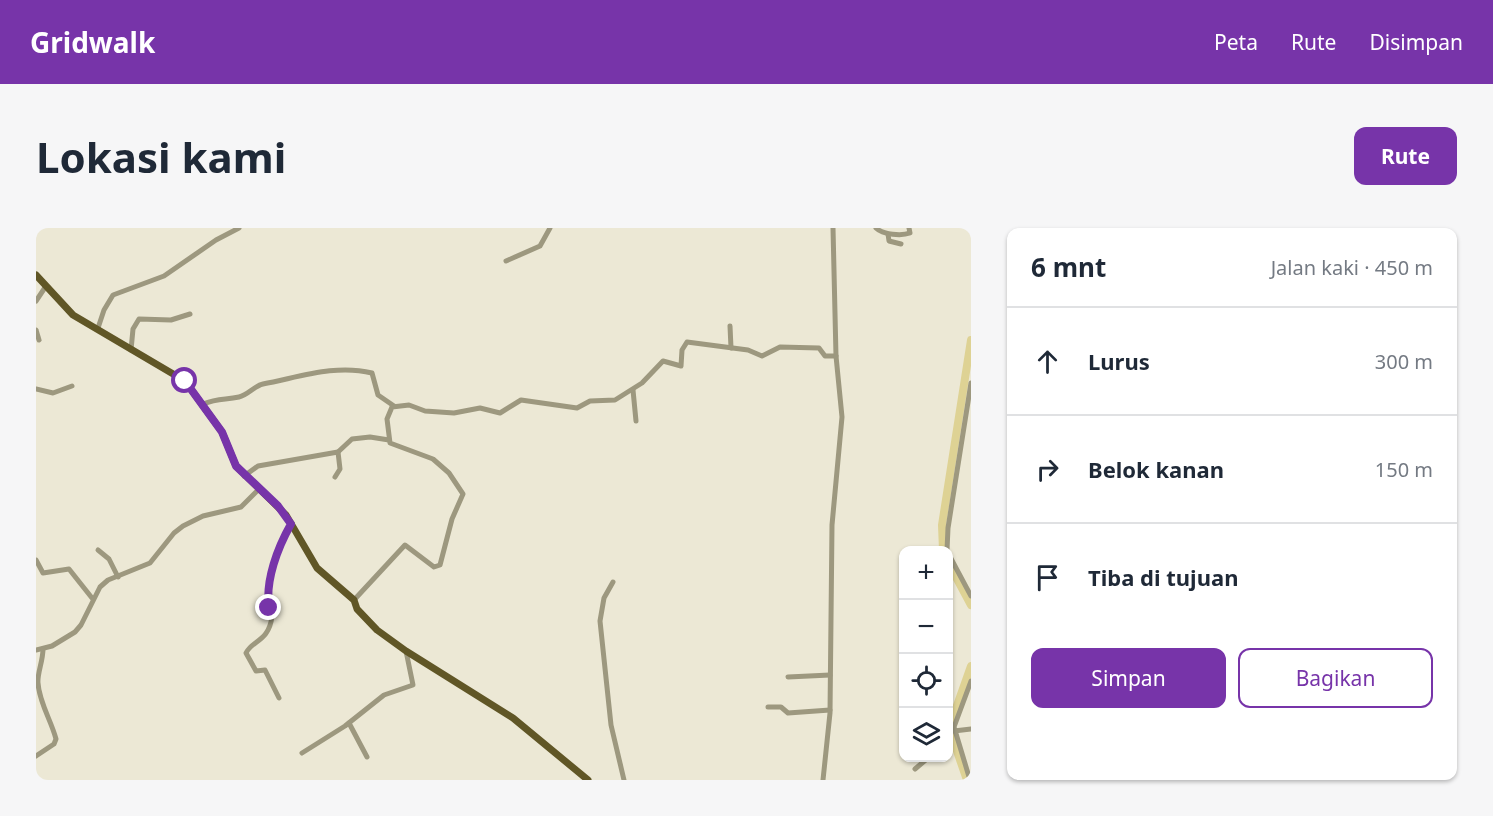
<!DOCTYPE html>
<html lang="id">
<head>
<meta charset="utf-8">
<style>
	:root { --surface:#fff; --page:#f6f6f7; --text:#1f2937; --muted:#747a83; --line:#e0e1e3; --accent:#7734a9 }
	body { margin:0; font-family:"Noto Sans",sans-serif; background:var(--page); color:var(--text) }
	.controls { position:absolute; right:18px; bottom:18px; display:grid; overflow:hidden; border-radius:12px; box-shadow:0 2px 4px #0004 }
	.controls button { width:54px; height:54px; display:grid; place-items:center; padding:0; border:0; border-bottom:2px solid var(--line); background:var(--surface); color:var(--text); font:30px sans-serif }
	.stop { position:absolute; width:18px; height:18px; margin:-14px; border:4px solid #7734a9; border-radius:50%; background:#fff }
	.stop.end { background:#7734a9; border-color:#fff; box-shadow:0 2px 6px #0008 }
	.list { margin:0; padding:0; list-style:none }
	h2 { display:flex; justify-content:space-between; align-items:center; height:78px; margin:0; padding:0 24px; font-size:26px }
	h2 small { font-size:20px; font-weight:400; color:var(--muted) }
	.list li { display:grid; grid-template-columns:39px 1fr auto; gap:18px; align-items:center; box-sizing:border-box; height:108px; padding:0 24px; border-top:2px solid var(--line) }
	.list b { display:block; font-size:22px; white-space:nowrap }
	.list em { font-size:20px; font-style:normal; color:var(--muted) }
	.actions { display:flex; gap:12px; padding:18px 24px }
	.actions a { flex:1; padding:14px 0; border:2px solid var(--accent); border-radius:12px; text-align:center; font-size:21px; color:var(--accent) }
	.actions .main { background:var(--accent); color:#fff }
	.icon { flex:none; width:33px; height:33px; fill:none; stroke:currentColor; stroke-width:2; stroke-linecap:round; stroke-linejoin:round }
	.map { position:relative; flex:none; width:935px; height:552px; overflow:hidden; border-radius:12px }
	header { display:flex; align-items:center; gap:36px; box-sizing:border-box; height:84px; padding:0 30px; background:var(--accent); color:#fff }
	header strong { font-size:28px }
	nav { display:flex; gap:33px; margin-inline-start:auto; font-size:21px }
	.intro { display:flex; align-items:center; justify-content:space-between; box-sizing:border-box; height:144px; padding:0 36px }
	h1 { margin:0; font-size:42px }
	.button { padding:15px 27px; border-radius:12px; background:var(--accent); color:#fff; font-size:21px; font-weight:700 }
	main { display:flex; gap:36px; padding:0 36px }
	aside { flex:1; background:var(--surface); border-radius:12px; box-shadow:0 2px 4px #0004 }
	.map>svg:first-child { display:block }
</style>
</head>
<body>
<header>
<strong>Gridwalk</strong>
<nav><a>Peta</a><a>Rute</a><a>Disimpan</a></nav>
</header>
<div class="intro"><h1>Lokasi kami</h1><a class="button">Rute</a></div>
<main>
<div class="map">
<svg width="935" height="552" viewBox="0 0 935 552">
	<rect width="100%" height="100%" fill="#ece8d5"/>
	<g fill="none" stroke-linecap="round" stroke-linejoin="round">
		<g stroke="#ded294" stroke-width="8">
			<path d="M907,322l-1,-25 29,-185"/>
			<path d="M912,334l23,43"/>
			<path d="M931,552l-18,-52 22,-62"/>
		</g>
		<g stroke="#9d987f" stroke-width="5">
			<path d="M840,0c7,7 26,8 34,5l-1,-5"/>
			<path d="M852,6l1,7 12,3"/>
			<path d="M470,33l34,-15 10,-18"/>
			<path d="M0,73l10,-15"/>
			<path d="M694,98l1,22"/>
			<path d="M62,100l6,-18 9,-15 51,-19 52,-36 23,-12"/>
			<path d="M0,102l3,10"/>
			<path d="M95,122l2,-21 6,-10 32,1 19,-6"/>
			<path d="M0,161l17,4 19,-7"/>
			<path d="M597,162l3,31"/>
			<path d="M167,176c15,-6 22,-4 36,-7 9,-2 15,-11 24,-13 37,-7 72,-20 109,-11l6,22 16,11"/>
			<path d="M208,248l14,-10 80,-14 14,-13 18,-2 19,3"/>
			<path d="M299,249l5,-8 -2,-17"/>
			<path d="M62,322l11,9 9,18"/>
			<path d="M911,322l1,-22 23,-145"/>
			<path d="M912,325l23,43"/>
			<path d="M0,332l7,13 26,-4 23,29"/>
			<path d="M577,354l-9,16 -4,23 11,104 13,55"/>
			<path d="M318,372l51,-55 29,22 6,-2 12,-46 11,-25 -14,-21 -16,-14 -43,-16 -3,-24 5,-12 17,-2 16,6 29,2 26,-5 20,5 21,-13 56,8 13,-7 25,-1 27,-17 21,-22 18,5 1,-16 5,-8 61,8 14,6 18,-9 39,1 6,8h11"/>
			<path d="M0,422l16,-4 23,-14 6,-7 19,-38 8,-7 42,-17 24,-30 9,-7 20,-10 38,-9 18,-18"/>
			<path d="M752,449l42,-2"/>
			<path d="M243,470l-14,-28 -9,1 -10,-18c6,-13 23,-11 26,-37 1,-6 -4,-15 -4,-22 1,-24 12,-51 24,-71"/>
			<path d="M732,479h13l7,6 42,-3"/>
			<path d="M313,495l18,34"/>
			<path d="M918,503l17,-2"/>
			<path d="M266,525l43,-27 39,-31 29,-10 -7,-34"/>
			<path d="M0,528l18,-12 2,-5c-5,-19 -17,-37 -18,-56 -1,-9 5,-22 5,-34"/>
			<path d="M879,541l13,-11"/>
			<path d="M787,552l7,-67 2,-188 10,-108 -6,-61 -3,-128"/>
			<path d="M934,552l-16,-53 17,-46"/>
		</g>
		<path stroke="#605626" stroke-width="7" d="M0,47l37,40 112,66 37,51 14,34 50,49 31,53 37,32 3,9 20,21 29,21 107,67 75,62"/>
	</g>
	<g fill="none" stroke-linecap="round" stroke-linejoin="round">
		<path stroke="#7734a9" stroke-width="8" d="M149,153l37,51 14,34 42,40 13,18c-13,23 -26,56 -22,84"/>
	</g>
</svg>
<div class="controls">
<button>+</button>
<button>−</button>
<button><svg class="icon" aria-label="locate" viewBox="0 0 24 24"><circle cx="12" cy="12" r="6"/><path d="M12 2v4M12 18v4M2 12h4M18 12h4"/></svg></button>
<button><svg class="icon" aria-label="layers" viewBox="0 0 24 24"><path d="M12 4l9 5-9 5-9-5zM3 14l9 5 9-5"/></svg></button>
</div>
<div class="stop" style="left:149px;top:153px"></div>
<div class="stop end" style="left:233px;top:380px"></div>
</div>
<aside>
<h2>6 mnt<small>Jalan kaki · 450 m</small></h2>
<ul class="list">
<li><svg class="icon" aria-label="ahead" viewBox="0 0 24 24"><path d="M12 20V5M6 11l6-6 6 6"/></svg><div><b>Lurus</b></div><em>300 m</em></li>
<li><svg class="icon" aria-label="right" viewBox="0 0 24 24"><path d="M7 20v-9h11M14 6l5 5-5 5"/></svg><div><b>Belok kanan</b></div><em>150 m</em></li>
<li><svg class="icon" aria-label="arrive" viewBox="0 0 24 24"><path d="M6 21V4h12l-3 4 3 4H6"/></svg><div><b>Tiba di tujuan</b></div></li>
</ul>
<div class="actions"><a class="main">Simpan</a><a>Bagikan</a></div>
</aside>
</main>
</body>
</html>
